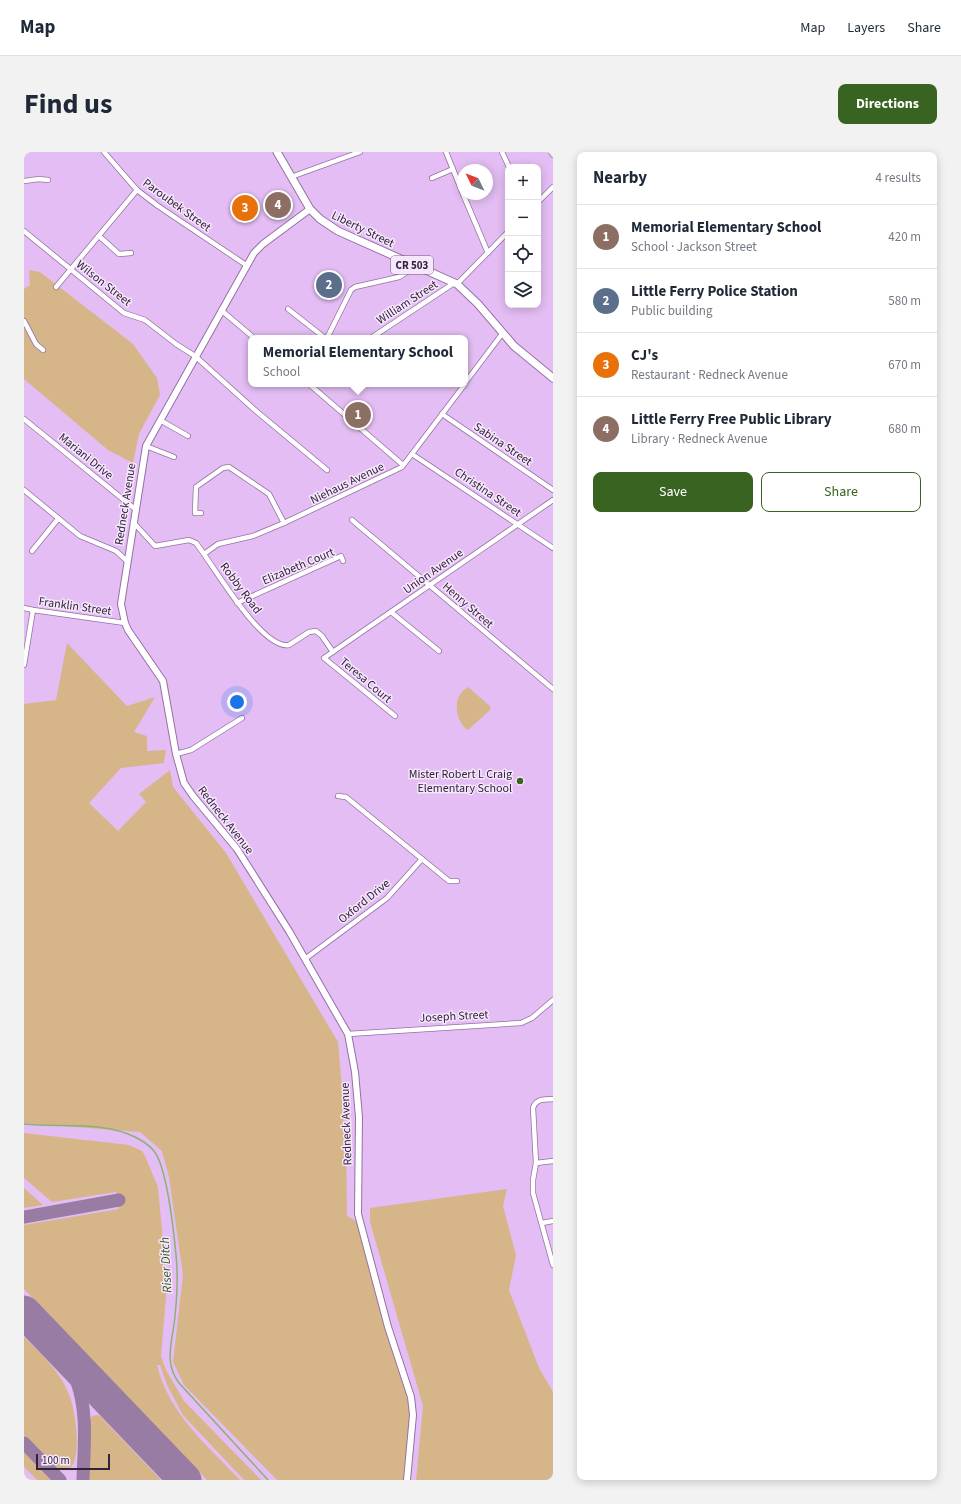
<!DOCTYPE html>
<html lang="en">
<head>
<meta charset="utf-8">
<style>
	:root { --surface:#fff; --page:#f2f2f3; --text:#1f2937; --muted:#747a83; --line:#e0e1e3; --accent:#396320 }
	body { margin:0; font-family:"Source Sans 3",sans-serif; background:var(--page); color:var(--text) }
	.controls { position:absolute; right:12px; top:12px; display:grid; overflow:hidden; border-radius:8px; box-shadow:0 2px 10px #0003 }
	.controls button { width:36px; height:36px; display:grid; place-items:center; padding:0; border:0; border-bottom:1px solid var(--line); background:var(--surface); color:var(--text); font:20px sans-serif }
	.compass { position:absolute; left:433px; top:12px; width:36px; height:36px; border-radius:50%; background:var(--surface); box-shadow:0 2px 10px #0003; rotate:313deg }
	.scale { position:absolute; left:12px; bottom:10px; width:74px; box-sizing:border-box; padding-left:4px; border:2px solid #322338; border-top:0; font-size:11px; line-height:14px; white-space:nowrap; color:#322338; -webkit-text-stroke:3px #f7e7fe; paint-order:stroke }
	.you { position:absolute; left:213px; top:550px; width:14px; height:14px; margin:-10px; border:3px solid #fff; border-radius:50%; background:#1a73e8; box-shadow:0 0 0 6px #1a73e833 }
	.badge { display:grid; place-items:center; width:26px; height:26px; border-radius:50%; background:var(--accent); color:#fff; font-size:13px; font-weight:700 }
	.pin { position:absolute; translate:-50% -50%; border:2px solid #fff; box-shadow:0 1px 4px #0006 }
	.popup { position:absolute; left:224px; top:183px; width:220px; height:52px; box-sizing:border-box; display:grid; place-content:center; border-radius:8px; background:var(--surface); filter:drop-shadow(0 1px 3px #0005); font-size:13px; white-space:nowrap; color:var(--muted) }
	.popup b { font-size:15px; color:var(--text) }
	.popup::after { content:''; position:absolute; left:50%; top:100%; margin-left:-8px; border:8px solid transparent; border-top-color:var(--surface) }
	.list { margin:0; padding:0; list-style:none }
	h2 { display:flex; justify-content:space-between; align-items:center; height:52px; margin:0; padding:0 16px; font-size:17px }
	h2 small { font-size:13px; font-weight:400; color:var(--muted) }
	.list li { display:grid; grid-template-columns:26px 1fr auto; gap:12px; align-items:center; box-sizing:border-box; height:64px; padding:0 16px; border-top:1px solid var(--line) }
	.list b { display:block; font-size:15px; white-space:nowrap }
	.list p { margin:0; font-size:13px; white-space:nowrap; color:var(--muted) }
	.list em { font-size:13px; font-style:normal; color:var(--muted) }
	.actions { display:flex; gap:8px; padding:12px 16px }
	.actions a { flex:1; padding:9px 0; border:1px solid var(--accent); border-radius:8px; text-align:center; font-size:14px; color:var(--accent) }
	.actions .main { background:var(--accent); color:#fff }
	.icon { flex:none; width:22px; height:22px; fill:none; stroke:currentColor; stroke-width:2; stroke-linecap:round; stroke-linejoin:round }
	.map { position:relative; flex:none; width:529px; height:1328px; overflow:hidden; border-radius:8px }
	header { display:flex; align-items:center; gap:24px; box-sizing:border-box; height:56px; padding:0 20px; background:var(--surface); border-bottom:1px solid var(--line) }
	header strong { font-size:19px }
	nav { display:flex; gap:22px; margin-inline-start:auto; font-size:14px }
	.intro { display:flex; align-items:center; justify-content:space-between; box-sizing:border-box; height:96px; padding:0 24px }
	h1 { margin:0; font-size:28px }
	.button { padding:10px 18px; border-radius:8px; background:var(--accent); color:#fff; font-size:14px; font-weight:700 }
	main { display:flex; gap:24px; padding:0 24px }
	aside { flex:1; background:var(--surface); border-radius:8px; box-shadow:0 2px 10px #0003 }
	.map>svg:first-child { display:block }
</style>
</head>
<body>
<header>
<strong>Map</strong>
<nav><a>Map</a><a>Layers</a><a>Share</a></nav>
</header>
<div class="intro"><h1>Find us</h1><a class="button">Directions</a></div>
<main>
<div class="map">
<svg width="529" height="1328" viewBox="0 0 529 1328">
	<rect width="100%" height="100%" fill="#e3bdf3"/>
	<g fill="#d6b689">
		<path d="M5,118l11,2 93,72 24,34 3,17 -21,39 -6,29 -25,-13 -84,-71v-90l6,-4z"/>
		<path d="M43,491l60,63 28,-9 -21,35 13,4v15l19,-1 -2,13 -43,5 -32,35 29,28 28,-29 -7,-8 31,-24 3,17 53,66 112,189 8,94 1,80 13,7 51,174 -5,83h-129l-93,-95 -11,-23 10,-87 -14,-98 -7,-26 -22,-19 -116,-9v-419l32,-4z"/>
		<path d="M444,535l23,20 -2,4 -21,19c-10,-5 -14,-25 -9,-34 2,-4 6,-7 9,-9z"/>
		<path d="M0,981l105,12 13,6 3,5 13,31 9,97 -6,72 5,14 18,31 77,79h-17l-61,-65 -16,-30 -7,-20h-3c12,49 50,80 83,115h-33l-183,-191v-64l95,-16 -3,-17 -64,10 -28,-24z"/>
		<path d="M0,1036l19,17 -19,3z"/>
		<path d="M483,1037l-4,17 13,49 -7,35 30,78 14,24v88h-137l7,-74 -53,-184v-14z"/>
		<path d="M0,1185c18,18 37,35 46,60 5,12 17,82 -11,72 -10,-4 -27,-26 -35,-34z"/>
		<path d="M73,1263l3,1 61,64h-72l1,-60 2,-4z"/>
		<path d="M0,1300l27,28h-14l-13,-13z"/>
	</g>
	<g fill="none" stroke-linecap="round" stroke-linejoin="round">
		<path stroke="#89b373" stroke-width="1.5" d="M0,972c36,4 78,-3 111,13 6,3 15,9 19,14 13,16 20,82 22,104 2,19 1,42 -1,61 -2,24 -12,46 4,67l89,97"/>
		<g stroke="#987ca4" stroke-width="13">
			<path d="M0,1065l95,-17"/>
			<path d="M31,1192c8,12 18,24 22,38 11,31 7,65 6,98"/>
			<path d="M0,1291l36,37"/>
		</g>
		<path stroke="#987ca4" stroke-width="33" d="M0,1160l161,168"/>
		<defs>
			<g id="minor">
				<path d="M80,0l33,38 21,16 88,59"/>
				<path d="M422,0l17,42"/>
				<path d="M478,0l7,15"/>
				<path d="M527,0l2,3"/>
				<path d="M267,25l69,-25"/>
				<path d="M408,26l21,-9"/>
				<path d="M0,29l15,-2 9,1"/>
				<path d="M439,42l25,59"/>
				<path d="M514,50l15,-15"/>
				<path d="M0,79l100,82 21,7 31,24 19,12 61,55 71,59"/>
				<path d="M75,84l20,18 12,-1"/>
				<path d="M433,132l51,-52"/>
				<path d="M32,135l81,-97"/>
				<path d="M264,157l37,29"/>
				<path d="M197,158l33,28"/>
				<path d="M0,169l12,23 7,6"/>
				<path d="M303,186l24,-48 4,-3 44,-10 8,-5 5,-8"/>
				<path d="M347,186l83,-55"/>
				<path d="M441,231l37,-49"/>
				<path d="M285,232l94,81"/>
				<path d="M418,262l111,76"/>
				<path d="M0,267l111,90"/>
				<path d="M136,268l28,16"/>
				<path d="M122,294l28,11"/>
				<path d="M388,302l141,94"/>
				<path d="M0,338l56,46 36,15 11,10"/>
				<path d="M177,361h-6l1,-26 27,-19 6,-1 40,27 15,29"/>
				<path d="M328,368l201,169"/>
				<path d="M109,370l22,24 34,-6 7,3c16,20 65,107 93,102l20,-13 7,-1 6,5 11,16"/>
				<path d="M8,399l26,-32"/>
				<path d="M180,402l14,-10 35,-8 31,-13 118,-56 63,-83"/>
				<path d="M213,451l104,-47 2,5"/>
				<path d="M0,456l9,2 92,13"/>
				<path d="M367,460l48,39"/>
				<path d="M0,513l9,-55"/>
				<path d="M371,564l-71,-58 229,-158"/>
				<path d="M152,602l15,-4 51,-32"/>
				<path d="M314,644l8,1 103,84h8"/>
				<path d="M281,807l82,-61 35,-39"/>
				<path d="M324,882l173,-11 11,-5 21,-18"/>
				<path d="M529,947c-8,1 -17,-1 -20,9l3,55 -3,17v13l20,72"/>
				<path d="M512,1011l17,-2"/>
				<path d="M518,1071l11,-2"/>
			</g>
			<path id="tertiary" d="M286,57l-47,35 -9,9 -108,193 -25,158 4,19 3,7 35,51 13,73 8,29 9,13 44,53 52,82 59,103 7,38 4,45 -1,97 30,113 23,70 2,18 -6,65"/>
			<path id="primary" d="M253,0l33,57 10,10 18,12 119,53 21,20 36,42 39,32"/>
		</defs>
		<use href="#minor" stroke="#9571a4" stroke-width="6"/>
		<use href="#tertiary" stroke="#9571a4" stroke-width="8"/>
		<use href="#primary" stroke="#9571a4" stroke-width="9"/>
		<use href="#minor" stroke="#fff" stroke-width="4.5"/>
		<use href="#tertiary" stroke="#fff" stroke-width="6"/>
		<use href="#primary" stroke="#fff" stroke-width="7"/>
	</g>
	<circle fill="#396320" stroke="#f7e7fe" stroke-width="1.5" cx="496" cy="629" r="4"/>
	<g text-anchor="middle" stroke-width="3" stroke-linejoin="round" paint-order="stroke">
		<rect fill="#f7e7fe" stroke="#6d5e73" stroke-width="1" x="367" y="104" width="42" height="18" rx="3"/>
		<g font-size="11" font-weight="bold" fill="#322338">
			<text x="388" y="117">CR 503</text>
		</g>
		<g font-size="12" fill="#322338" stroke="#f7e7fe">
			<text transform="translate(153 53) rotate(36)" y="4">Paroubek Street</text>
			<text transform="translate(339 77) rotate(26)" y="4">Liberty Street</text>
			<text transform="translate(80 131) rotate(38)" y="4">Wilson Street</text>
			<text transform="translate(383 150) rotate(-33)" y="4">William Street</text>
			<text transform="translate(479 292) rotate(34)" y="4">Sabina Street</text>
			<text transform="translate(62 304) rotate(39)" y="4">Mariani Drive</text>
			<text transform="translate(323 331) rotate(-26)" y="4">Niehaus Avenue</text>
			<text transform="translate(464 340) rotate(34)" y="4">Christina Street</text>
			<text transform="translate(101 352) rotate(-81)" y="4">Redneck Avenue</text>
			<text transform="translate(274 414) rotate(-23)" y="4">Elizabeth Court</text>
			<text transform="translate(409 419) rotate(-35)" y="4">Union Avenue</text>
			<text transform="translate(217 436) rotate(53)" y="4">Robby Road</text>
			<text transform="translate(444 453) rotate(41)" y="4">Henry Street</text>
			<text transform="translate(51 454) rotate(8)" y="4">Franklin Street</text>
			<text transform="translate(342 528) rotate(40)" y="4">Teresa Court</text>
			<text transform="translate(202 668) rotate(52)" y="4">Redneck Avenue</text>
			<text transform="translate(340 749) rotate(-39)" y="4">Oxford Drive</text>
			<text transform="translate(430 864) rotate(-3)" y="4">Joseph Street</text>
			<text transform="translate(322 972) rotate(-92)" y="4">Redneck Avenue</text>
		</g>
		<g font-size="12" fill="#322338" stroke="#f7e7fe" text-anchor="end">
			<text x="488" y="626">Mister Robert L Craig<tspan x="488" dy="14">Elementary School</tspan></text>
		</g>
		<g font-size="13" font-style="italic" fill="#325a19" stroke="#f7e7fe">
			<text transform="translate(141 1113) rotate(-93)" y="5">Riser Ditch</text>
		</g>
	</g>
</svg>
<div class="controls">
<button>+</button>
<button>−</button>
<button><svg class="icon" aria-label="locate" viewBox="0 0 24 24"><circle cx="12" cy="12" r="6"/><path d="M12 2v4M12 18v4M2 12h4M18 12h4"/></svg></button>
<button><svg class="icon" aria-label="layers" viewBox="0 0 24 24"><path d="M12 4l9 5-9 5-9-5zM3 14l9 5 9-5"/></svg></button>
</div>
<svg class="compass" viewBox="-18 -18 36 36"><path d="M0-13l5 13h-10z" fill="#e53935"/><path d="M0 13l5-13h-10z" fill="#747a83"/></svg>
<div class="scale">100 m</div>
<div class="you"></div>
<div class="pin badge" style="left:334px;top:263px;background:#8d6e63">1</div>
<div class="popup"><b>Memorial Elementary School</b>School</div>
<div class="pin badge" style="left:305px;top:133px;background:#5c6f8a">2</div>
<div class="pin badge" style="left:221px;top:56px;background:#e8710a">3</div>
<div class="pin badge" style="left:254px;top:53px;background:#8d6e63">4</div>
</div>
<aside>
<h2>Nearby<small>4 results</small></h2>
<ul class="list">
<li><span class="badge" style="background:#8d6e63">1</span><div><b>Memorial Elementary School</b><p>School · Jackson Street</p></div><em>420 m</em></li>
<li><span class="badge" style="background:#5c6f8a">2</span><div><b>Little Ferry Police Station</b><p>Public building</p></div><em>580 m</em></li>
<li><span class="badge" style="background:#e8710a">3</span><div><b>CJ's</b><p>Restaurant · Redneck Avenue</p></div><em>670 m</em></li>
<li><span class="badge" style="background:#8d6e63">4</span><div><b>Little Ferry Free Public Library</b><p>Library · Redneck Avenue</p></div><em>680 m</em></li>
</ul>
<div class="actions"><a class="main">Save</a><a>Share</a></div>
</aside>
</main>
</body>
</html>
